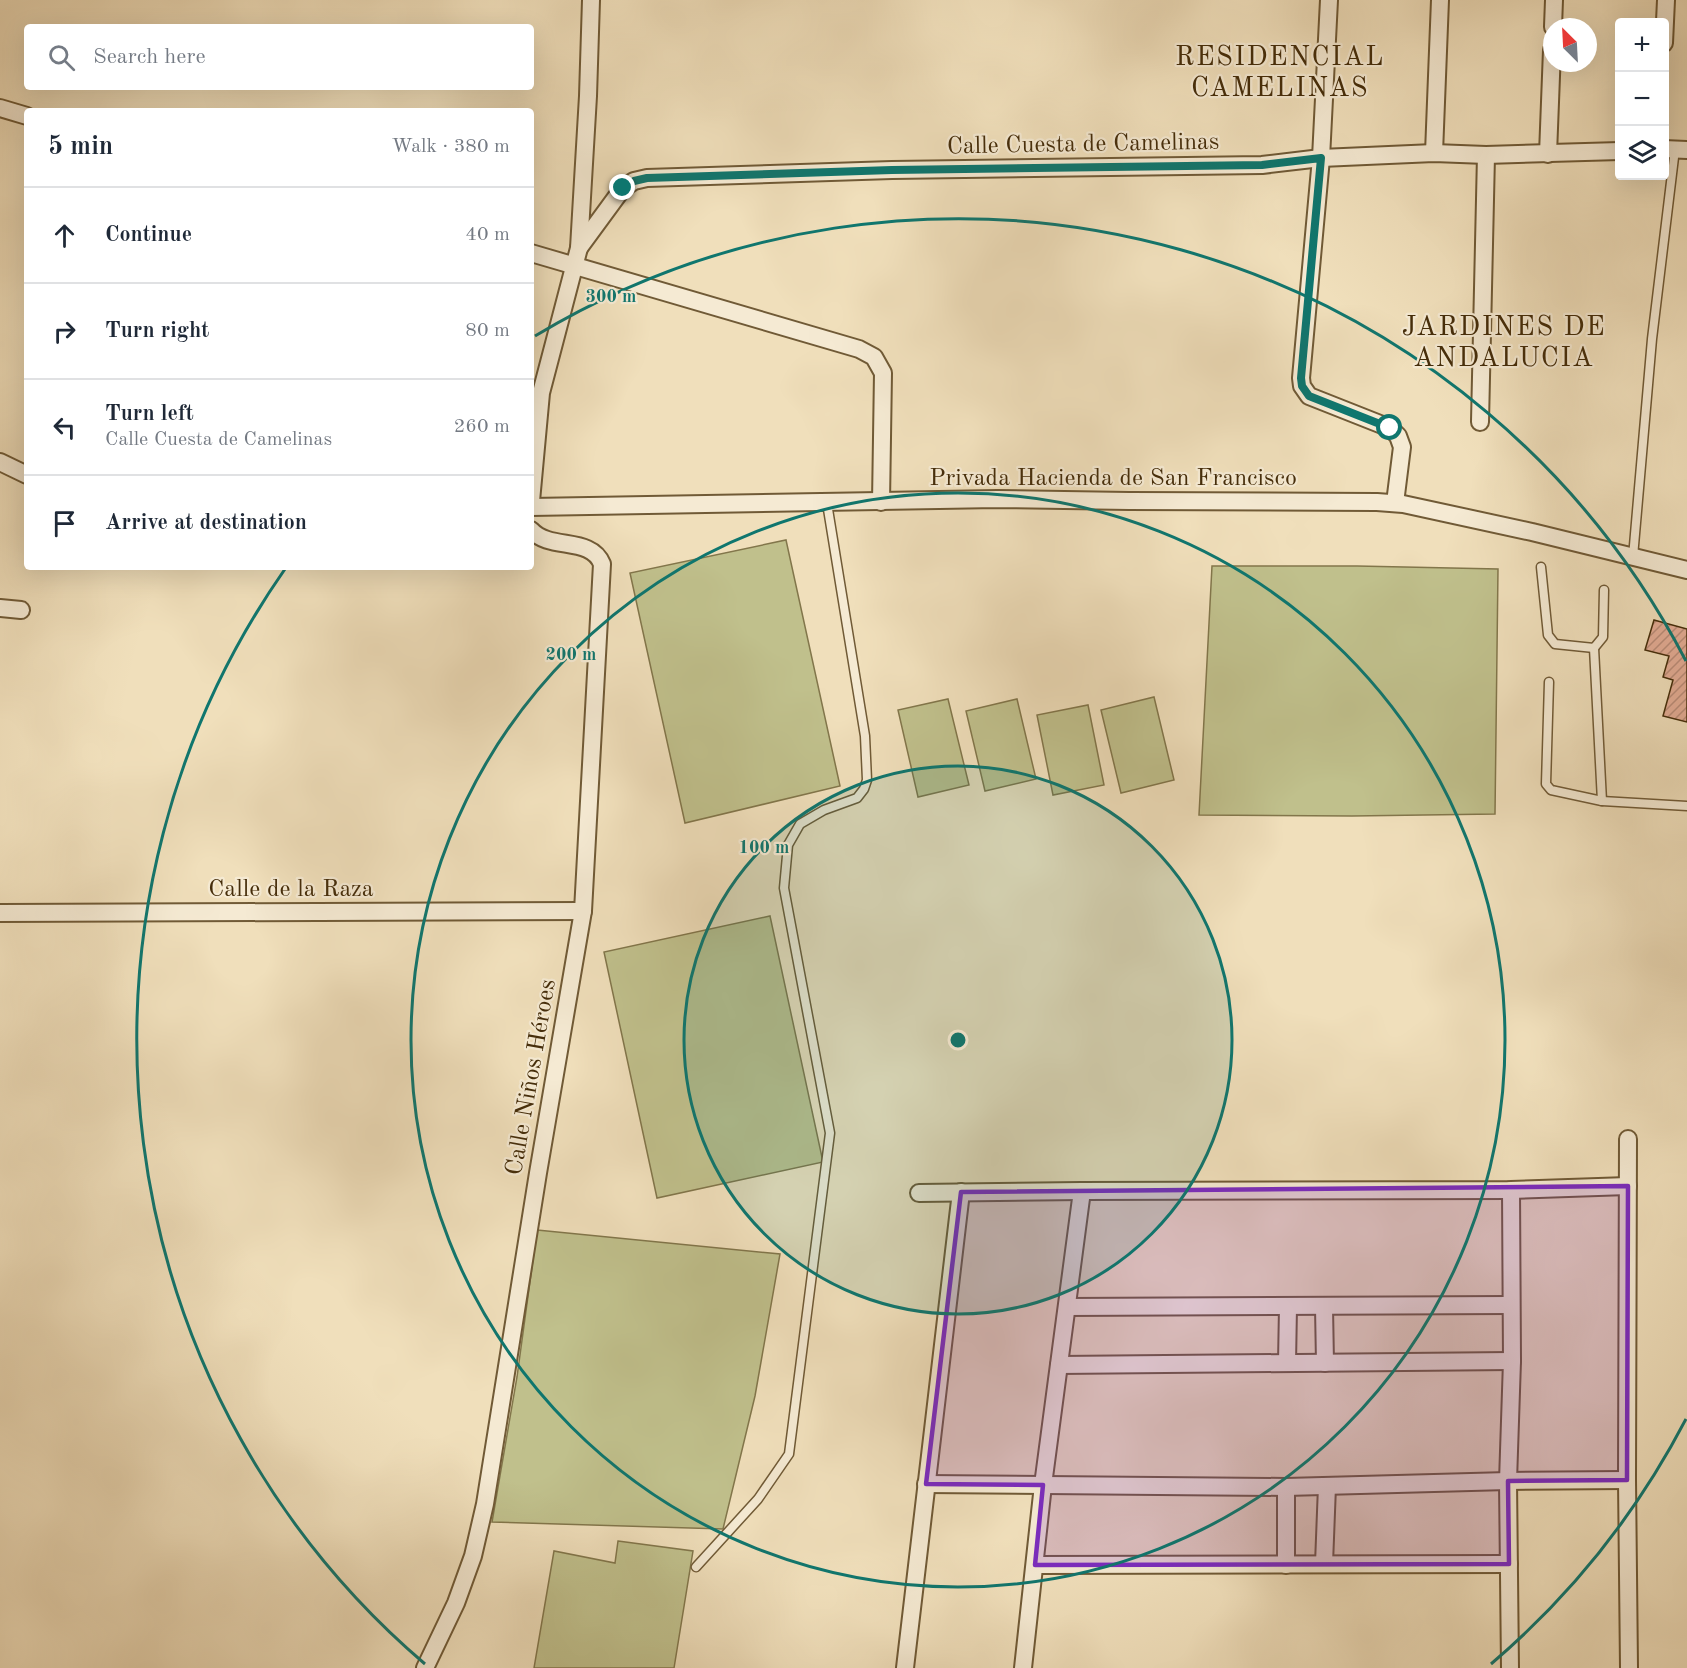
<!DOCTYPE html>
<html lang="en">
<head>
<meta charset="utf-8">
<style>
	:root { --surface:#fff; --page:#f2f2f3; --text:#1f2937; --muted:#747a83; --line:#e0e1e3 }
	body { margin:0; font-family:"Old Standard TT",serif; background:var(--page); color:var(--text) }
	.controls { position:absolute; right:18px; top:18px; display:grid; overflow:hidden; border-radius:6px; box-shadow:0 6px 24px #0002 }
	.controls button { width:54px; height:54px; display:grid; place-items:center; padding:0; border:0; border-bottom:2px solid var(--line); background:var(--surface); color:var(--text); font:30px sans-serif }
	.compass { position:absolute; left:1543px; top:18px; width:54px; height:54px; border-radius:50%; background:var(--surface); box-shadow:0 6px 24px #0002; rotate:336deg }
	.stop { position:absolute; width:18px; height:18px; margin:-14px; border:4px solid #0f766e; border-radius:50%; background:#fff }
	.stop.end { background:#0f766e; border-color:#fff; box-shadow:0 2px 6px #0008 }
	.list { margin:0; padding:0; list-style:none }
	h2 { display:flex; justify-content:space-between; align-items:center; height:78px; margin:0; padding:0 24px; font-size:26px }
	h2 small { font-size:20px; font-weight:400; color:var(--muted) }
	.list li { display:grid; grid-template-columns:39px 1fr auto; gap:18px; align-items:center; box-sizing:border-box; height:96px; padding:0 24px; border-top:2px solid var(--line) }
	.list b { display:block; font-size:22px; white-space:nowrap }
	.list p { margin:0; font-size:20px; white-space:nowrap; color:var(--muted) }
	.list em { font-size:20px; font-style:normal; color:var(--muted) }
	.icon { flex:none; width:33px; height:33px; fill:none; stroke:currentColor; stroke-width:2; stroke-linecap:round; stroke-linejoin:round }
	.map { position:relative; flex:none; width:1687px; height:1668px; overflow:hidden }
	.search { position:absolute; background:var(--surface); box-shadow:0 6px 24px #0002; left:24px; top:24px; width:510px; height:66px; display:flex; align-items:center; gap:15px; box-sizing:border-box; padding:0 21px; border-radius:6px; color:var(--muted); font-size:22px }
	.panel { position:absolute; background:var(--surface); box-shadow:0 6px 24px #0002; left:24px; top:108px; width:510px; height:462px; border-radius:6px }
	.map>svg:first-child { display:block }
</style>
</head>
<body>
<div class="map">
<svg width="1687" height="1668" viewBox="0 0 1687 1668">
	<defs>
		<pattern id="building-hatch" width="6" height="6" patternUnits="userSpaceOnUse" patternTransform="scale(1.5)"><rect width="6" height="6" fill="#e3ac95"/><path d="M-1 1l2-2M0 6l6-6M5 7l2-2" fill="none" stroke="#ba8c78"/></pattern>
	</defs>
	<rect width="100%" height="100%" fill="#f0dfbb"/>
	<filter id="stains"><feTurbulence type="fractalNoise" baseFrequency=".00333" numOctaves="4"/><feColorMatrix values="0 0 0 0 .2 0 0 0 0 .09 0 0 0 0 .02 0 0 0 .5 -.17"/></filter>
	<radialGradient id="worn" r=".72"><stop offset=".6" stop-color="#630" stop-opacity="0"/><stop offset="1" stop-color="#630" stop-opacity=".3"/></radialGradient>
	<g fill="#c0c08c" stroke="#82764b" stroke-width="1.5">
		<path d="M786,540l54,246 -155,37 -55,-250z"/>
		<path d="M1212,566h145l141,3 -3,245 -143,2 -153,-1z"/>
		<path d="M1154,697l20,83 -53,13 -20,-83z"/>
		<path d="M948,699l21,86 -51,12 -20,-87z"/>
		<path d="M1017,699l19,80 -51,12 -19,-80z"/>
		<path d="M1088,705l16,80 -51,10 -16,-80z"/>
		<path d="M770,916l53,246 -166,36 -53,-246z"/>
		<path d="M537,1230l243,24 -25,142 -32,133 -231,-7 25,-145z"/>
		<path d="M618,1541l75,10 -19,117h-140l20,-117 61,12z"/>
	</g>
	<path fill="url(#building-hatch)" stroke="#452d0a" stroke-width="1.5" d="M1654,620l33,9v93l-24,-6 10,-36 -10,-3 6,-21 -24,-6z"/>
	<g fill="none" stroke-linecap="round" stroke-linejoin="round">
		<defs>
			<g id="service">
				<path d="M1633,557l19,-218 23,-190"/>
				<path d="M1541,567l7,68 7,9 39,4 9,-11 1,-47"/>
				<path d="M1594,648l8,153"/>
				<path d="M1549,682l-3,102 5,6 51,11 85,5"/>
				<path d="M696,1567l62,-68 31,-45 41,-321 -46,-245 4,-43 12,-21 24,-14 33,-12 7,-9 3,-9 -2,-44 -38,-233"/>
			</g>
			<g id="minor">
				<path d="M1329,0l-8,158 -20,220 1,8 7,10 81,32 8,8 4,11 -7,56"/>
				<path d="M1553,27l1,-27"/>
				<path d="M1664,43l2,-43"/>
				<path d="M0,108l27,8"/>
				<path d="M1664,149l23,1"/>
				<path d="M1434,153l6,-153"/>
				<path d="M1548,154l4,-104"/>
				<path d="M579,248l44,-60 11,-7 13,-3 245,-8 370,-5 59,-7 113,-5 52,2 134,-4"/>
				<path d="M531,253l328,96 15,8 9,16 -2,129"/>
				<path d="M1480,422l6,-267"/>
				<path d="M0,462l27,13"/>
				<path d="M531,501l10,-108 38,-145 9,-152 3,-96"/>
				<path d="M531,507l466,-8 132,2 248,1 26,2 129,28 155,38"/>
				<path d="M0,608l21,2"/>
				<path d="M0,913l583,-2"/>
				<path d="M1628,1139l-1,341 2,188"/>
				<path d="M919,1193l163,-2 429,-1 117,-4"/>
				<path d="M1067,1307l444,-2"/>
				<path d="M1324,1307l1,56"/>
				<path d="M1287,1363l1,-56"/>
				<path d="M1059,1365l453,-4"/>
				<path d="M926,1484l360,3 222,-6 119,-1"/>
				<path d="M1324,1564l3,-78"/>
				<path d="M1035,1565l474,-1"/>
				<path d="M1286,1565v-78"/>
				<path d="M425,1668l31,-65 17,-47 12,-52 53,-331 45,-262 19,-347c-11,-28 -52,-13 -71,-34"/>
				<path d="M905,1668l56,-476"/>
				<path d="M1023,1668l20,-183 39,-294"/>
				<path d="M1510,1668l-2,-187 4,-120 -1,-171"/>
			</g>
		</defs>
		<use href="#service" stroke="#705a36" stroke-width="11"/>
		<use href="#minor" stroke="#705a36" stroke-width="20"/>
		<use href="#service" stroke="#f5ead3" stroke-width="8"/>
		<use href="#minor" stroke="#f5ead3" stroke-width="16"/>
	</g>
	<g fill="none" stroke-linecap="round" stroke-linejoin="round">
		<path stroke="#0f766e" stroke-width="8" d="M623,188l11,-7 13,-3 245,-8 370,-5 59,-7 -20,220 1,8 7,10 81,32"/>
	</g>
	<path fill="#7b2cbf" fill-opacity="0.2" stroke="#7b2cbf" stroke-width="4.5" stroke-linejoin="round" d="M1628,1186l-1,294 -119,1 1,83 -474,1 8,-80 -117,-1 35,-292z"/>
	<circle cx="958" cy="1040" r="274" fill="#0f766e" fill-opacity=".12"/>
	<g fill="none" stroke="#0f766e" stroke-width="3">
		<circle cx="958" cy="1040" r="274"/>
		<circle cx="958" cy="1040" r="547"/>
		<path d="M1686 1419A821 821 0 0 1 1491 1664M425 1664A821 821 0 0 1 285 569M535 336A821 821 0 0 1 1686 661"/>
	</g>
	<g text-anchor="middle" stroke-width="4.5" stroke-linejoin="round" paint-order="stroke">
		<g font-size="24" fill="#452d0a" stroke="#f5ead3">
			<text transform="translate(1083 143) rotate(-1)" y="8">Calle Cuesta de Camelinas</text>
			<text x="1113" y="485">Privada Hacienda de San Francisco</text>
			<text x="291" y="896">Calle de la Raza</text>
			<text transform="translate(530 1077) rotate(-80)" y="8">Calle Niños Héroes</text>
		</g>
		<g font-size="27" letter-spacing="1.5" fill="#452d0a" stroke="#f5ead3">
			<text x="1280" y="65">RESIDENCIAL<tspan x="1280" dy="31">CAMELINAS</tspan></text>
			<text x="1504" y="335">JARDINES DE<tspan x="1504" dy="31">ANDALUCIA</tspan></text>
		</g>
	</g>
	<circle cx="958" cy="1040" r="9" fill="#0f766e" stroke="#f5ead3" stroke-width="3"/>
	<g font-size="18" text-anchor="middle" font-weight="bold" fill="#0f766e" stroke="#f5ead3" stroke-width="4.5" stroke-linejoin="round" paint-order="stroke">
		<text x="611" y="302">300 m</text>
		<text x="571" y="660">200 m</text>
		<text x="764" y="853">100 m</text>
	</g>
	<rect width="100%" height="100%" filter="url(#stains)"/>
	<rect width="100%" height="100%" fill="url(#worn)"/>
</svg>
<div class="controls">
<button>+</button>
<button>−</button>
<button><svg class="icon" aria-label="layers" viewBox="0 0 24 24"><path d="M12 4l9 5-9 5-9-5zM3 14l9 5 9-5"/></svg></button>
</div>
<svg class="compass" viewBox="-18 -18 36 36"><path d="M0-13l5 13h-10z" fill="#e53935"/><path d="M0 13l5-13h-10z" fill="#747a83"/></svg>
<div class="stop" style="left:1390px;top:428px"></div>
<div class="stop end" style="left:623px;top:188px"></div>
<div class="search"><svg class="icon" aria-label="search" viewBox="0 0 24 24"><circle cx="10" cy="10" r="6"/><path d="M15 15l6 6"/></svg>Search here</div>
<section class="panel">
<h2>5 min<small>Walk · 380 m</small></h2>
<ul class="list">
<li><svg class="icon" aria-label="ahead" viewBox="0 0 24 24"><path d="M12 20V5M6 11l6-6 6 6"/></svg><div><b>Continue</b></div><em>40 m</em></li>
<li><svg class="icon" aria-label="right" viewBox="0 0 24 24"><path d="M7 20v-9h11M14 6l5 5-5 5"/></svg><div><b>Turn right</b></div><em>80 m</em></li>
<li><svg class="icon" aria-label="left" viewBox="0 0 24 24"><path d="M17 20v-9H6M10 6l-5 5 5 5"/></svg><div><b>Turn left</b><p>Calle Cuesta de Camelinas</p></div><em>260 m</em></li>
<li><svg class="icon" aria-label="arrive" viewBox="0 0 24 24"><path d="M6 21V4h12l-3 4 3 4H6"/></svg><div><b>Arrive at destination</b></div></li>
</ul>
</section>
</div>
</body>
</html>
